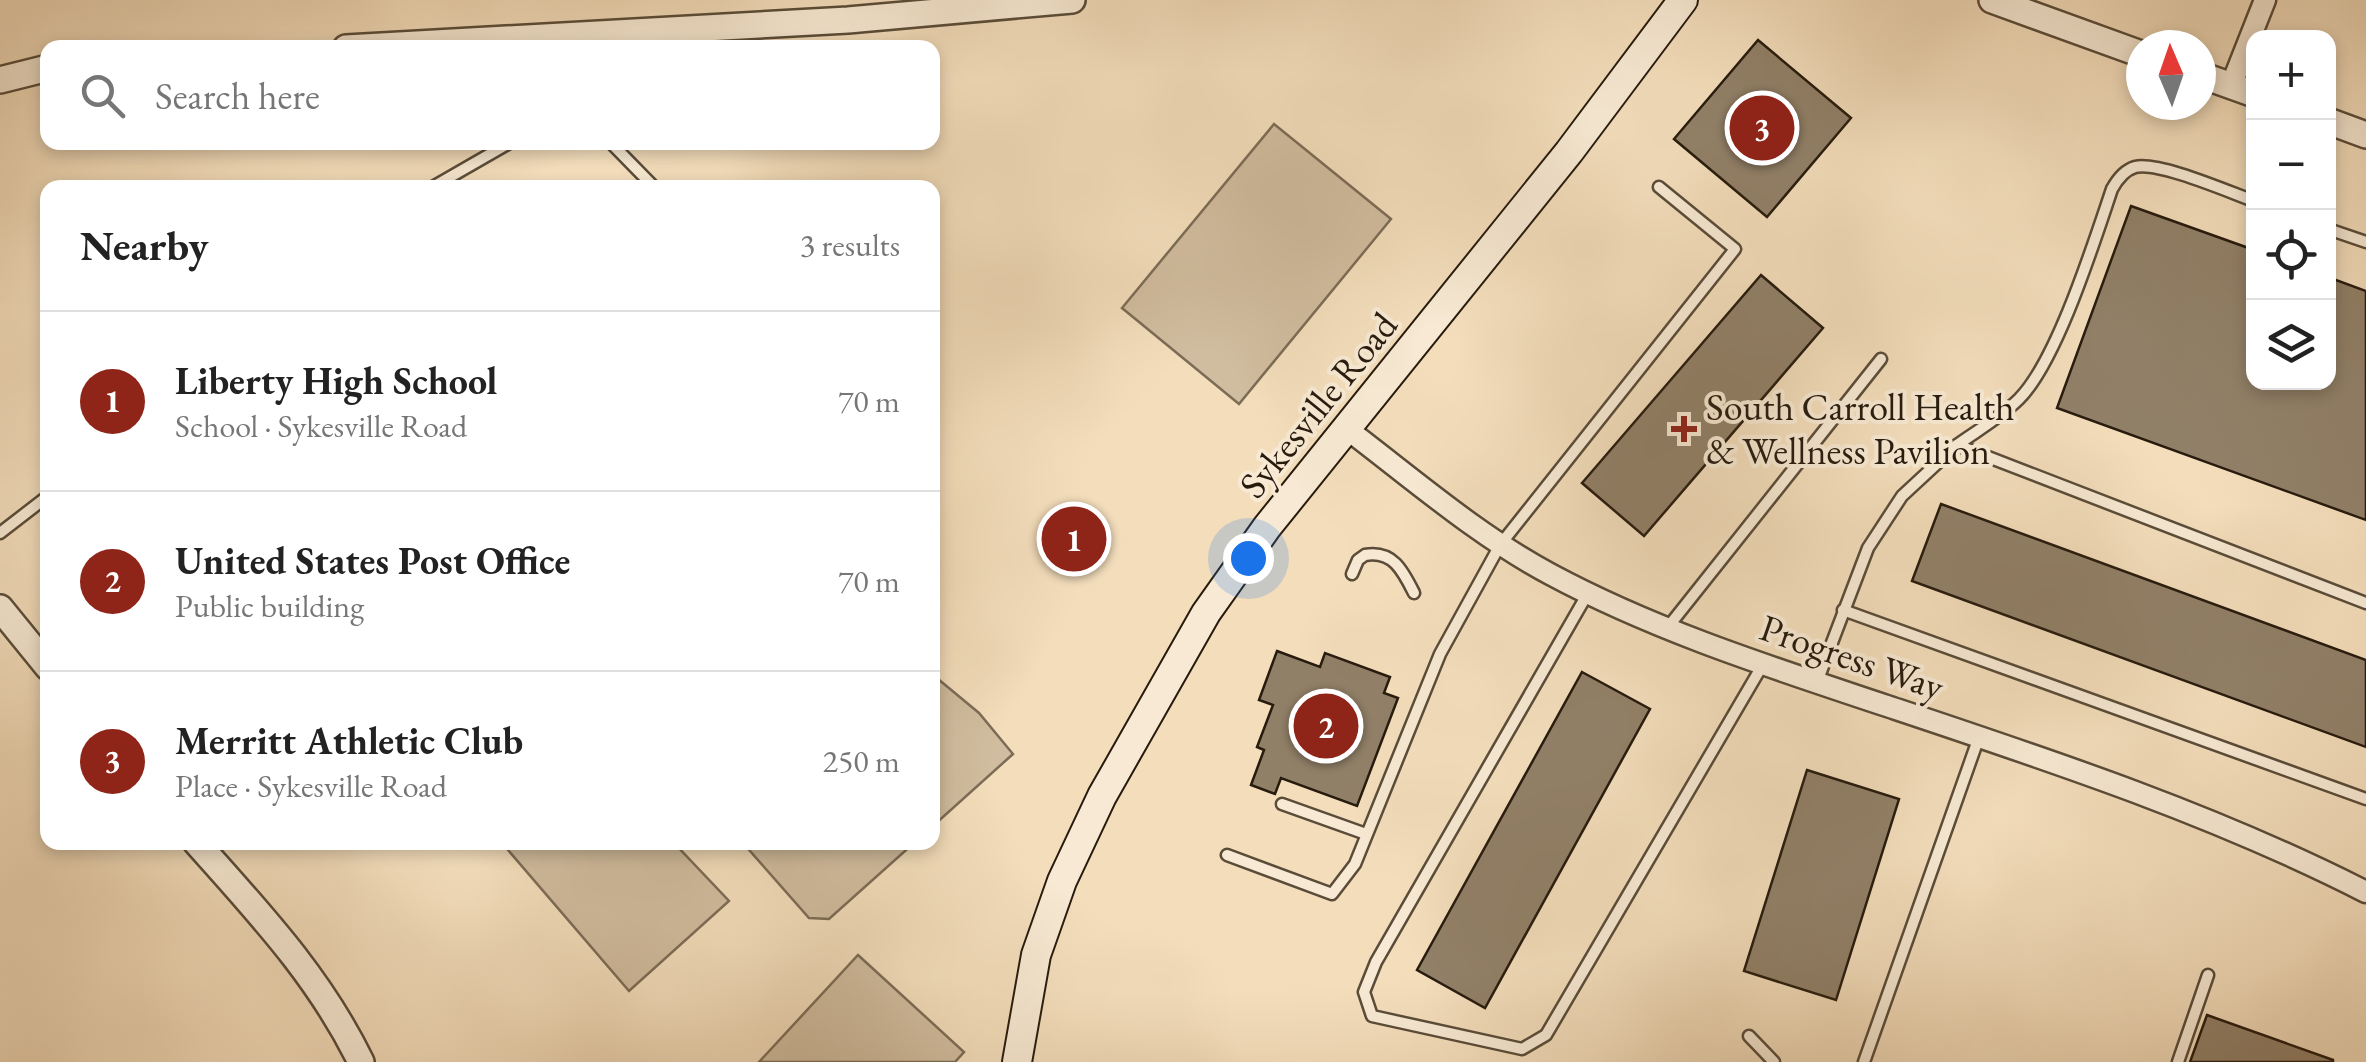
<!DOCTYPE html>
<html lang="en">
<head>
<meta charset="utf-8">
<style>
	:root { --surface:#fff; --page:#f6f6f6; --text:#222; --muted:#767676; --line:#e0e0e0; --accent:#8f2418 }
	body { margin:0; font-family:"EB Garamond",serif; background:var(--page); color:var(--text) }
	.controls { position:absolute; right:30px; top:30px; display:grid; overflow:hidden; border-radius:20px; box-shadow:0 5px 15px #0003 }
	.controls button { width:90px; height:90px; display:grid; place-items:center; padding:0; border:0; border-bottom:2px solid var(--line); background:var(--surface); color:var(--text); font:50px sans-serif }
	.compass { position:absolute; left:2126px; top:30px; width:90px; height:90px; border-radius:50%; background:var(--surface); box-shadow:0 5px 15px #0003; rotate:358deg }
	.you { position:absolute; left:1248px; top:558px; width:35px; height:35px; margin:-25px; border:8px solid #fff; border-radius:50%; background:#1a73e8; box-shadow:0 0 0 15px #1a73e833 }
	.badge { display:grid; place-items:center; width:65px; height:65px; border-radius:50%; background:var(--accent); color:#fff; font-size:32px; font-weight:700 }
	.pin { position:absolute; translate:-50% -50%; border:5px solid #fff; box-shadow:0 2px 10px #0006 }
	.list { margin:0; padding:0; list-style:none }
	h2 { display:flex; justify-content:space-between; align-items:center; height:130px; margin:0; padding:0 40px; font-size:42px }
	h2 small { font-size:32px; font-weight:400; color:var(--muted) }
	.list li { display:grid; grid-template-columns:65px 1fr auto; gap:30px; align-items:center; box-sizing:border-box; height:180px; padding:0 40px; border-top:2px solid var(--line) }
	.list b { display:block; font-size:38px; white-space:nowrap }
	.list p { margin:0; font-size:32px; white-space:nowrap; color:var(--muted) }
	.list em { font-size:32px; font-style:normal; color:var(--muted) }
	.icon { flex:none; width:55px; height:55px; fill:none; stroke:currentColor; stroke-width:2; stroke-linecap:round; stroke-linejoin:round }
	.map { position:relative; flex:none; width:2366px; height:1062px; overflow:hidden }
	.search { position:absolute; background:var(--surface); box-shadow:0 5px 15px #0003; left:40px; top:40px; width:900px; height:110px; display:flex; align-items:center; gap:25px; box-sizing:border-box; padding:0 35px; border-radius:20px; color:var(--muted); font-size:38px }
	.panel { position:absolute; background:var(--surface); box-shadow:0 5px 15px #0003; left:40px; top:180px; width:900px; height:670px; border-radius:20px }
	.map>svg:first-child { display:block }
</style>
</head>
<body>
<div class="map">
<svg width="2366" height="1062" viewBox="0 0 2366 1062">
	<rect width="100%" height="100%" fill="#f3ddbb"/>
	<filter id="stains"><feTurbulence type="fractalNoise" baseFrequency=".002" numOctaves="4"/><feColorMatrix values="0 0 0 0 .2 0 0 0 0 .09 0 0 0 0 .02 0 0 0 .5 -.17"/></filter>
	<radialGradient id="worn" r=".72"><stop offset=".6" stop-color="#630" stop-opacity="0"/><stop offset="1" stop-color="#630" stop-opacity=".3"/></radialGradient>
	<g fill="#d0bc9e" stroke="#7c6c56" stroke-width="2.5">
		<path d="M1274,124l117,95 -152,185 -117,-96z"/>
		<path d="M932,674l47,39 34,41 -80,72z"/>
		<path d="M502,843h172l55,58 -100,90z"/>
		<path d="M743,843h171l-85,76 -20,-1z"/>
		<path d="M858,955l106,97 -9,10h-196z"/>
	</g>
	<g fill="#918068" stroke="#271b0e" stroke-width="2.5">
		<path d="M1758,40l93,78 -84,99 -93,-78z"/>
		<path d="M2131,206l123,44v132h74v-105l38,14v229l-309,-112z"/>
		<path d="M1761,275l62,53 -179,208 -62,-53z"/>
		<path d="M1941,504l425,156v87l-454,-166z"/>
		<path d="M1277,651l43,16 5,-14 65,24 -6,16 14,5 -41,108 -76,-28 -6,16 -24,-9 13,-35 -7,-3 16,-42 -14,-5z"/>
		<path d="M1582,672l68,37 -165,299 -68,-38z"/>
		<path d="M1807,770l92,29 -63,201 -92,-29z"/>
		<path d="M2207,1015l126,45v2h-143z"/>
	</g>
	<g fill="none" stroke-linecap="round" stroke-linejoin="round">
		<defs>
			<g id="service">
				<path d="M610,142l45,46"/>
				<path d="M431,188l80,-46"/>
				<path d="M2328,229l38,13"/>
				<path d="M1957,445c21,-15 44,-28 62,-46 38,-38 75,-157 93,-210 5,-9 13,-19 23,-22 23,-6 94,25 119,34"/>
				<path d="M0,533l48,-37"/>
				<path d="M1352,574l6,-14 7,-5c28,-5 38,16 49,38"/>
				<path d="M1588,593l-212,369 -12,30 8,24 150,33 24,-14 216,-369"/>
				<path d="M1843,610l523,189"/>
				<path d="M1668,627l213,-268"/>
				<path d="M1817,682l51,-134 34,-52 55,-51 409,158"/>
				<path d="M1282,804l84,30"/>
				<path d="M1227,855l105,39 23,-30 85,-210 60,-109 235,-296 -76,-62"/>
				<path d="M1749,1036l25,26"/>
				<path d="M1864,1062l115,-325"/>
				<path d="M2178,1062l30,-87"/>
			</g>
			<g id="minor">
				<path d="M2231,86l34,-86"/>
				<path d="M1347,429c66,50 130,106 203,145 106,57 223,94 337,132 162,54 326,108 479,186"/>
			</g>
			<g id="tertiary">
				<path d="M1992,0l149,54"/>
				<path d="M346,48l502,-28 224,-20"/>
				<path d="M2201,75l53,19"/>
				<path d="M0,80l48,-12"/>
				<path d="M2328,121l38,14"/>
				<path d="M0,608l48,59"/>
				<path d="M196,842c63,71 123,134 165,220"/>
			</g>
			<path id="secondary" d="M1017,1062l19,-107 26,-74 40,-85 104,-183 61,-86 302,-375 114,-152"/>
		</defs>
		<use href="#service" stroke="#5a4c39" stroke-width="15"/>
		<use href="#minor" stroke="#5a4c39" stroke-width="25"/>
		<use href="#tertiary" stroke="#5a4c39" stroke-width="30"/>
		<use href="#secondary" stroke="#271b0e" stroke-width="32"/>
		<use href="#service" stroke="#f7e9d3" stroke-width="10"/>
		<use href="#minor" stroke="#f7e9d3" stroke-width="20"/>
		<use href="#tertiary" stroke="#f7e9d3" stroke-width="25"/>
		<use href="#secondary" stroke="#f7e9d3" stroke-width="28"/>
	</g>
	<path fill="#8f2418" stroke="#f7e9d3" stroke-width="4" d="M1679 414h10v10h10v10h-10v10h-10v-10h-10v-10h10z"/>
	<g text-anchor="middle" stroke-width="8" stroke-linejoin="round" paint-order="stroke">
		<g font-size="38" fill="#271b0e" stroke="#f7e9d3">
			<text transform="translate(1318 405) rotate(-51)" y="13">Sykesville Road</text>
			<text transform="translate(1852 657) rotate(19)" y="13">Progress Way</text>
		</g>
		<g font-size="38" fill="#271b0e" stroke="#f7e9d3" text-anchor="start">
			<text x="1706" y="420">South Carroll Health<tspan x="1706" dy="44">&amp; Wellness Pavilion</tspan></text>
		</g>
	</g>
	<rect width="100%" height="100%" filter="url(#stains)"/>
	<rect width="100%" height="100%" fill="url(#worn)"/>
</svg>
<div class="controls">
<button>+</button>
<button>−</button>
<button><svg class="icon" aria-label="locate" viewBox="0 0 24 24"><circle cx="12" cy="12" r="6"/><path d="M12 2v4M12 18v4M2 12h4M18 12h4"/></svg></button>
<button><svg class="icon" aria-label="layers" viewBox="0 0 24 24"><path d="M12 4l9 5-9 5-9-5zM3 14l9 5 9-5"/></svg></button>
</div>
<svg class="compass" viewBox="-18 -18 36 36"><path d="M0-13l5 13h-10z" fill="#e53935"/><path d="M0 13l5-13h-10z" fill="#767676"/></svg>
<div class="you"></div>
<div class="pin badge" style="left:1074px;top:539px">1</div>
<div class="pin badge" style="left:1326px;top:726px">2</div>
<div class="pin badge" style="left:1762px;top:128px">3</div>
<div class="search"><svg class="icon" aria-label="search" viewBox="0 0 24 24"><circle cx="10" cy="10" r="6"/><path d="M15 15l6 6"/></svg>Search here</div>
<section class="panel">
<h2>Nearby<small>3 results</small></h2>
<ul class="list">
<li><span class="badge">1</span><div><b>Liberty High School</b><p>School · Sykesville Road</p></div><em>70 m</em></li>
<li><span class="badge">2</span><div><b>United States Post Office</b><p>Public building</p></div><em>70 m</em></li>
<li><span class="badge">3</span><div><b>Merritt Athletic Club</b><p>Place · Sykesville Road</p></div><em>250 m</em></li>
</ul>
</section>
</div>
</body>
</html>
